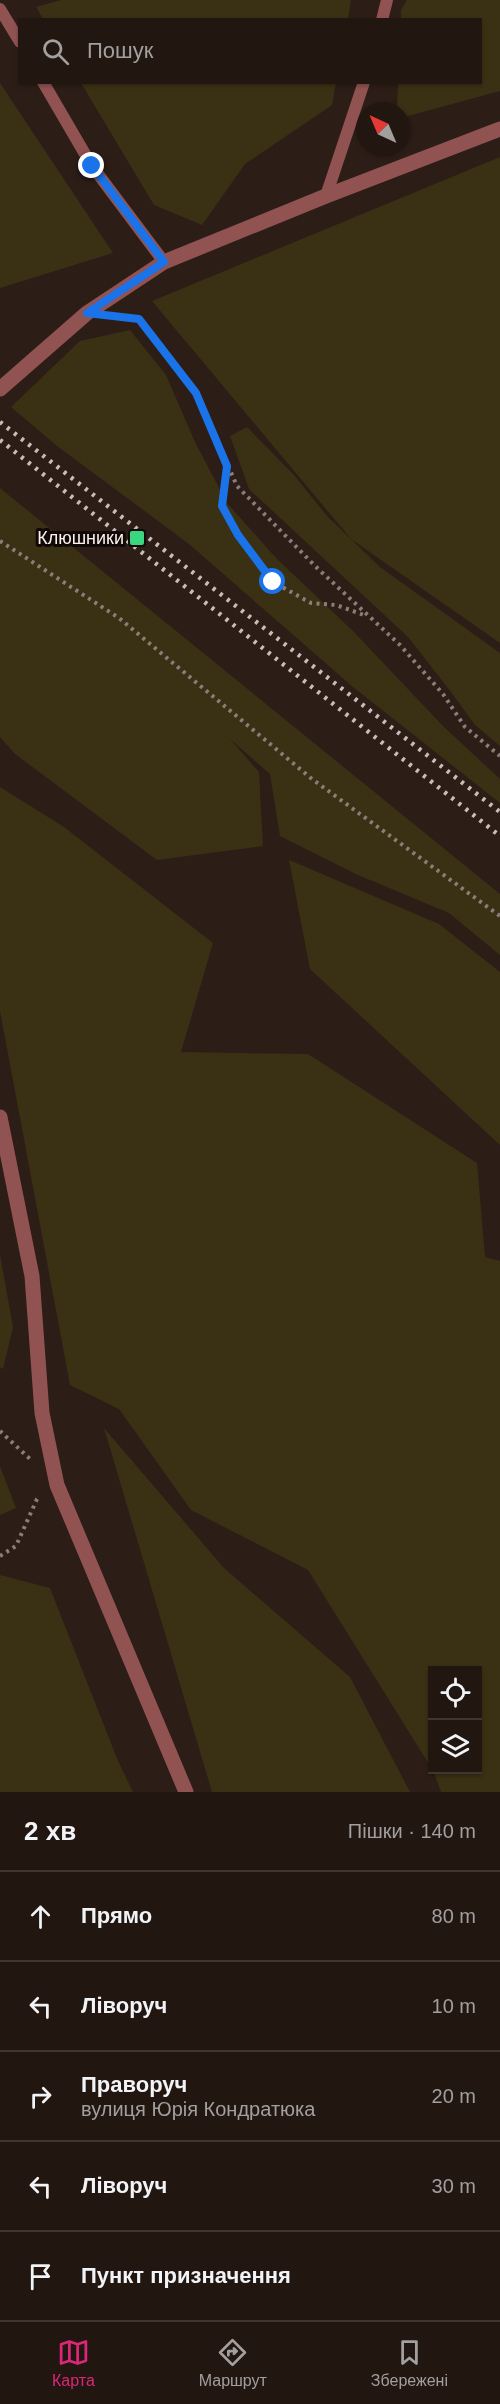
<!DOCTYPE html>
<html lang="uk">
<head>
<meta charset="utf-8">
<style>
	:root { --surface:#221611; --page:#2a1f1a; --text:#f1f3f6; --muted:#a29f9f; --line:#3f3531; --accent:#db2777 }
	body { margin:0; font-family:Helvetica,sans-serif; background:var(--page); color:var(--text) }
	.controls { position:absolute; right:18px; bottom:18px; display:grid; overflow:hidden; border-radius:0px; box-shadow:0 2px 4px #0004 }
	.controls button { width:54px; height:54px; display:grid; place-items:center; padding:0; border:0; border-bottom:2px solid var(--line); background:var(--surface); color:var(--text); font:30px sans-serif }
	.compass { position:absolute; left:356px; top:102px; width:54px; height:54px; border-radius:50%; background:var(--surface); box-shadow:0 2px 4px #0004; rotate:316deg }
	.stop { position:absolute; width:18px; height:18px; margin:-14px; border:4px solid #1a73e8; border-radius:50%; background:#fff }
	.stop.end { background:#1a73e8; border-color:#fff; box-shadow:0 2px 6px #0008 }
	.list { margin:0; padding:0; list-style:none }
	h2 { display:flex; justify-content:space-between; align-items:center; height:78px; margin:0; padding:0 24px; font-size:26px }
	h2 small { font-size:20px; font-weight:400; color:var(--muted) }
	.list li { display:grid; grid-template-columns:39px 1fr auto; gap:18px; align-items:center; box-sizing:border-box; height:90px; padding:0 24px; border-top:2px solid var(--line) }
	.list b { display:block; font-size:22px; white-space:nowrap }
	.list p { margin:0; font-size:20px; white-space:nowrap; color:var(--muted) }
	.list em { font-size:20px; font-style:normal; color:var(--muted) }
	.icon { flex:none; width:33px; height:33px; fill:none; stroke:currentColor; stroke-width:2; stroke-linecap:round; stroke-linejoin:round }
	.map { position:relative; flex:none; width:500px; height:1792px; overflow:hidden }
	.search { position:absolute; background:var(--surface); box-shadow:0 2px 4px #0004; left:18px; right:18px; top:18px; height:66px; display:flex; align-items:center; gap:15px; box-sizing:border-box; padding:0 21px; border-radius:0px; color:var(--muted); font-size:22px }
	.sheet { height:528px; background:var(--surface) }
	nav { display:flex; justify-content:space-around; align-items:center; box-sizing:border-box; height:84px; border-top:2px solid var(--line); background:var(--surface); font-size:16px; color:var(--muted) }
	nav a { display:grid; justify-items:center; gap:3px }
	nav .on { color:var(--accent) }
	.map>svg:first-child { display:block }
</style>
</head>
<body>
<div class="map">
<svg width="500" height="1792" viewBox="0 0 500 1792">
	<rect width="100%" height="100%" fill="#2d1d17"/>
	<g fill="#3a3014">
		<path d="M61,0h290l-3,19h-305l-7,-12z"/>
		<path d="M407,0h93v91l-99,27v-7h-4l1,-28 82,-1v-62l-79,-1v-9z"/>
		<path d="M0,83l113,170 -113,35z"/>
		<path d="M81,83h255l-4,22 -87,59 -43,61 -48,-20z"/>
		<path d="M500,157v486l-149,-104 -199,-238z"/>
		<path d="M130,330l36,45 29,67 32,61 49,55 78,74 89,94 57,53v24l-147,-116 -164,-143 -132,-98 -46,-39 69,-66z"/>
		<path d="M247,427l47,48 33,41 53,51 120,86v93l-25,-21 -24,-33 -43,-55 -159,-148 -19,-53z"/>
		<path d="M0,488l500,406v61l-51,-42 -91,-38 -78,-39 -10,-62 -40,-35 29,33 4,74 -106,14 -142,-106 -15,-17z"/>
		<path d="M0,787l64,40 149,116 -32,109 127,2 169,109 8,94 15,4v531h-59l-8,-22h45v-100h-46v99l-124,-199 -117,-60 -72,-101 -49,-24 -70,-374z"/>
		<path d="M289,860l150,64 61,48v173l-190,-176z"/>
		<path d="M0,1255l13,72 -10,42 -3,-2z"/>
		<path d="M104,1428l120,140 126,109 60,115h-198z"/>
		<path d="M0,1466l16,42 -16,7z"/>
		<path d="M0,1575l50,13 68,173 15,31h-133z"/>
	</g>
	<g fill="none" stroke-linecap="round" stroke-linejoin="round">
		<g stroke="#8b7d78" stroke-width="4" stroke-dasharray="3 4.5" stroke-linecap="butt">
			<path d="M117,317l22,2 57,74 41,93 78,80 85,79 43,49 22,33 35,29"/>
			<path d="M227,467l-5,39 16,29 35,47 38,21 25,2 31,11"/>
			<path d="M0,541l119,77 193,161 188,137"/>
			<path d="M0,1431l30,28"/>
			<path d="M0,1556l16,-10 21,-47 3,-3"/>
		</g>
		<g stroke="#915352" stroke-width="12">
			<path d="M0,9l20,33"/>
			<path d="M382,20l5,-20"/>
			<path d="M43,82l49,84 72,96"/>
			<path d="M326,196l38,-114"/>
		</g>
		<g stroke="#915352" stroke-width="15">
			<path d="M0,389l87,-76 77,-51 162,-66 174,-67"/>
			<path d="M0,1117l32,159 10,137 15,72 129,307"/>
		</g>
		<g stroke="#cabdb8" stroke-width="4.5" stroke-dasharray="3 6" stroke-linecap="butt">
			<path d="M0,422l500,390"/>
			<path d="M0,440l500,396"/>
		</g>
	</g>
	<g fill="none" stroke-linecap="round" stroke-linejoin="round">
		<path stroke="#1a73e8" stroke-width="8" d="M92,166l72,96 -77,51 52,6 57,74 31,73 -5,40 16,29 35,47"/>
	</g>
	<rect fill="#3ad77f" stroke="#100907" stroke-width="2" x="129" y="530" width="16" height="16" rx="3"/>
	<g text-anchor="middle" stroke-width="6" stroke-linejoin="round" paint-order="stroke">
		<g font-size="18" fill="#fbf0eb" stroke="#100907" text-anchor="end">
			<text x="124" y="544">Клюшники</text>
		</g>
	</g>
</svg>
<div class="controls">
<button><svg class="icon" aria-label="locate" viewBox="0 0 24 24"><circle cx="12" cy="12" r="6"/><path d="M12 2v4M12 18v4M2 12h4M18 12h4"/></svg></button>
<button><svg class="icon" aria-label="layers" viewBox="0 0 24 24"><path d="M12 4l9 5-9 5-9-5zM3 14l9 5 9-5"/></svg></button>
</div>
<svg class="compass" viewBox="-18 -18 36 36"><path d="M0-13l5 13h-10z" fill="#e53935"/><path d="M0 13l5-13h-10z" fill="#a29f9f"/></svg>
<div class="stop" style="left:273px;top:582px"></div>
<div class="stop end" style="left:92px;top:166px"></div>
<div class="search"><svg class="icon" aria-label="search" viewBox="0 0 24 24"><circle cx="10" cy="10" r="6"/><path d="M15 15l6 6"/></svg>Пошук</div>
</div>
<section class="sheet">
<h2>2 хв<small>Пішки · 140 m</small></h2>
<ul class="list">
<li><svg class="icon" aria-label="ahead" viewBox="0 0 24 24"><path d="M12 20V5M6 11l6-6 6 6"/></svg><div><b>Прямо</b></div><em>80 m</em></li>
<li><svg class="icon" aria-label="left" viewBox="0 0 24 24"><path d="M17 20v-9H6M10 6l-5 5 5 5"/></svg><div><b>Ліворуч</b></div><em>10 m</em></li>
<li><svg class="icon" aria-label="right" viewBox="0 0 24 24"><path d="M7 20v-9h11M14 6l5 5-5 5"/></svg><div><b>Праворуч</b><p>вулиця Юрія Кондратюка</p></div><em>20 m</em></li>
<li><svg class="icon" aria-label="left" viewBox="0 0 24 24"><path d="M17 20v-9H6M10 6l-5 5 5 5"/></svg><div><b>Ліворуч</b></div><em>30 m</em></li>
<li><svg class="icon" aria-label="arrive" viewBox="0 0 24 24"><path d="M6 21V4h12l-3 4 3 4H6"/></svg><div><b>Пункт призначення</b></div></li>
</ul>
</section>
<nav>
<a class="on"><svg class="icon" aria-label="map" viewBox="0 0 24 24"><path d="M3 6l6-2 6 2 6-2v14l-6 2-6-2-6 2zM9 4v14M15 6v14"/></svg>Карта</a>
<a><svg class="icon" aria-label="directions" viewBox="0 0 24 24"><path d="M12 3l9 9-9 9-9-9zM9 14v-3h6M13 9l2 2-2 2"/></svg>Маршрут</a>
<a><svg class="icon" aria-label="saved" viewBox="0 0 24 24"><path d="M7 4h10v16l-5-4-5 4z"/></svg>Збережені</a>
</nav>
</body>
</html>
